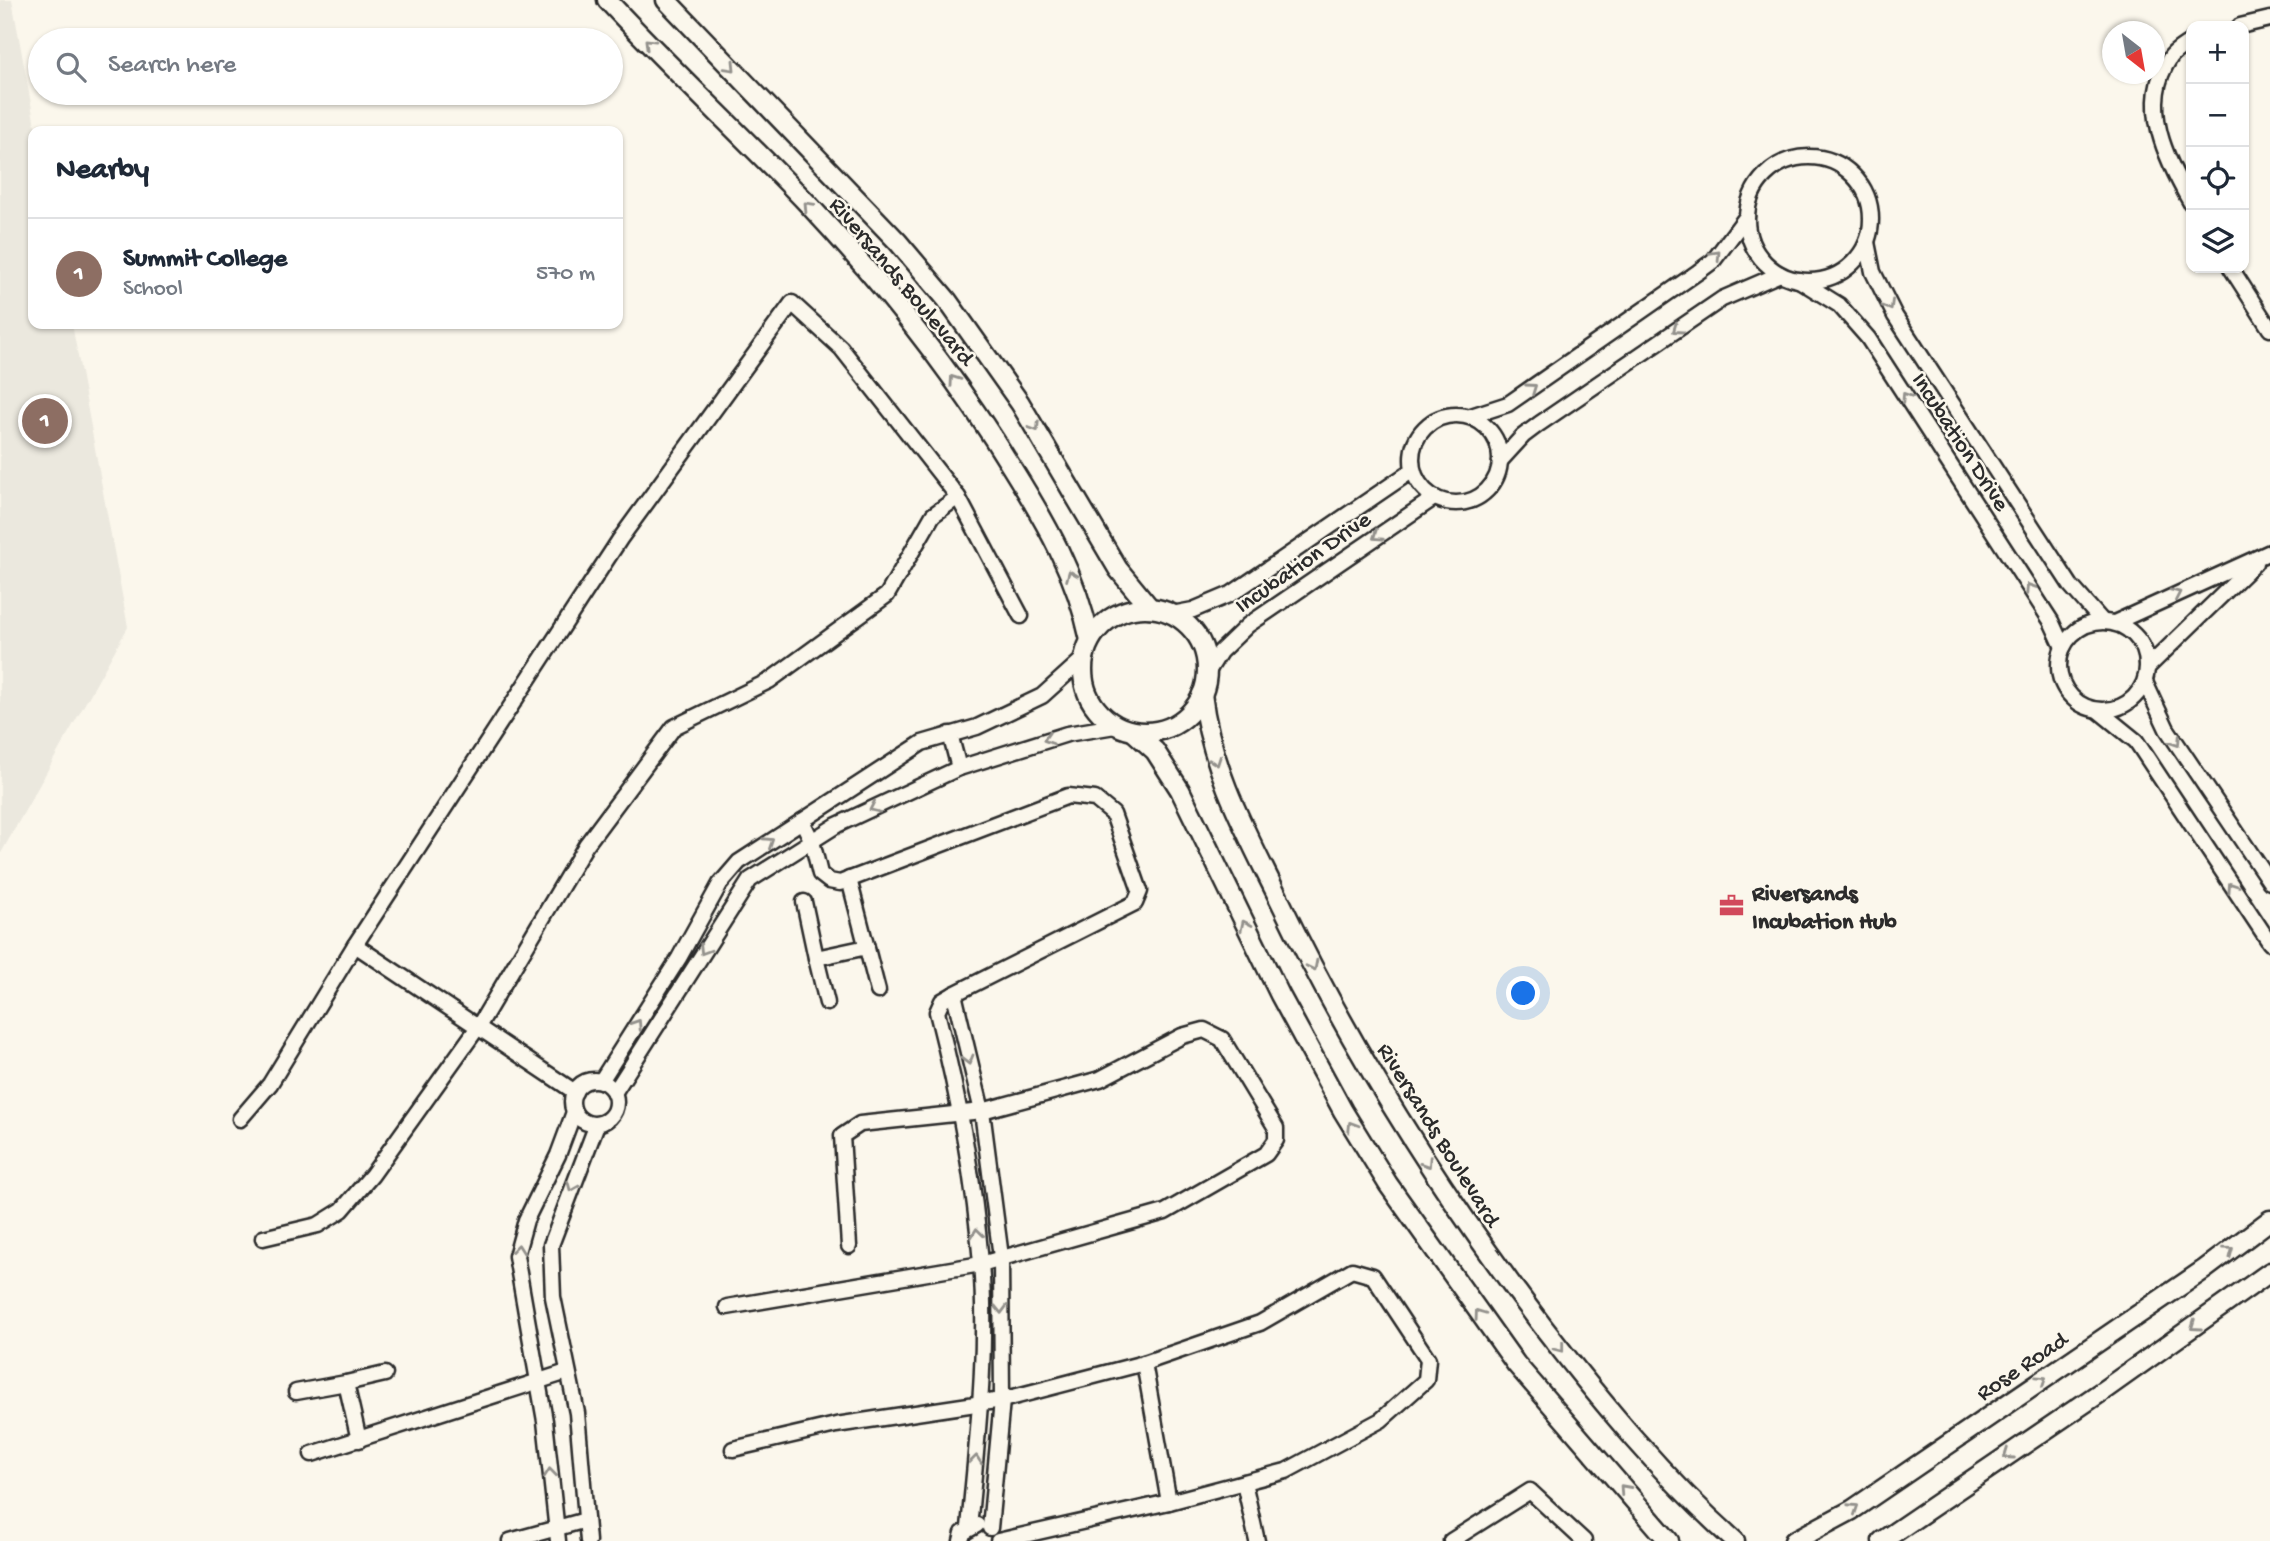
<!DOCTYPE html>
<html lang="en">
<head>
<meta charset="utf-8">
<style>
	:root { --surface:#fff; --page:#f6f6f7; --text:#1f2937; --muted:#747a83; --line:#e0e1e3; --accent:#d1495b }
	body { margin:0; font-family:"Gochi Hand",sans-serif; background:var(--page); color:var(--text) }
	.controls { position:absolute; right:21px; top:21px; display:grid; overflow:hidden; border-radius:14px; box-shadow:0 2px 5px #0004 }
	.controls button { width:63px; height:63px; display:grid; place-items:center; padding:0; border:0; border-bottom:2px solid var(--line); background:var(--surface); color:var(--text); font:35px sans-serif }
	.compass { position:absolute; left:2102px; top:21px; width:63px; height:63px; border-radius:50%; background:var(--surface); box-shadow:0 2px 5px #0004; rotate:149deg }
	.you { position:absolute; left:1524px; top:994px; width:24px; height:24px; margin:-18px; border:5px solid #fff; border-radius:50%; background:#1a73e8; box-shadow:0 0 0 10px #1a73e833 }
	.badge { display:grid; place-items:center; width:46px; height:46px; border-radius:50%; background:var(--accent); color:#fff; font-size:23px; font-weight:700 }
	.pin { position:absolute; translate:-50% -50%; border:4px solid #fff; box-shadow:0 2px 7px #0006 }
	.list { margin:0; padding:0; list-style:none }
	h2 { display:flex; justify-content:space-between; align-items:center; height:91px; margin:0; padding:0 28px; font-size:30px }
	h2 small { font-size:23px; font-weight:400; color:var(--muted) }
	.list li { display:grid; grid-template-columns:46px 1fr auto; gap:21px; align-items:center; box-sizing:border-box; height:112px; padding:0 28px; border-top:2px solid var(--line) }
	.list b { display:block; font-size:26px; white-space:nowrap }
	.list p { margin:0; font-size:23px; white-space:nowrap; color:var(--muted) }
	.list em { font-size:23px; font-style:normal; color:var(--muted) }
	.icon { flex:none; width:38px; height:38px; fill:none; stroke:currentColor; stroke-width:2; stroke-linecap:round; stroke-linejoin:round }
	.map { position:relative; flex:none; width:2270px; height:1541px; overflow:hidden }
	.search { position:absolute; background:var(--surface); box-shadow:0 2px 5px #0004; left:28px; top:28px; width:595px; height:77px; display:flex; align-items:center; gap:18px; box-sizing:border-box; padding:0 24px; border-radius:38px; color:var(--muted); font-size:26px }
	.panel { position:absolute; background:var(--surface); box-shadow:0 2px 5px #0004; left:28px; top:126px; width:595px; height:203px; border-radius:14px }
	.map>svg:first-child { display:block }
</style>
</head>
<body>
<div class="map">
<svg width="2270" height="1541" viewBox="0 0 2270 1541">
	<rect width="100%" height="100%" fill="#fbf7ec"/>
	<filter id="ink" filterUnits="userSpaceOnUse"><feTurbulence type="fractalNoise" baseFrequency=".0143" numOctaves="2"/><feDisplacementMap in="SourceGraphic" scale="14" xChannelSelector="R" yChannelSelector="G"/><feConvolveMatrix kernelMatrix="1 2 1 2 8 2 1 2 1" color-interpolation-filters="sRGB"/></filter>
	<g filter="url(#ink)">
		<path fill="#ebe8de" d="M0,0h12l24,131h-3v193h39l56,303 -128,228z"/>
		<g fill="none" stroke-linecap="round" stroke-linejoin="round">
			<defs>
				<g id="minor">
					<path d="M2240,26l30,-7"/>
					<path d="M2191,41c-7,5 -17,10 -21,17 -32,47 -3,103 21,145"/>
					<circle cx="1809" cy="219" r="62"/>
					<path d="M1867,242l6,30 22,44 176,270 31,35"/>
					<path d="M2231,268l39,61"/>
					<path d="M1799,280l40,25 29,33 183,283 12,26"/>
					<circle cx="1456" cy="459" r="44"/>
					<path d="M1471,416l37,-12 190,-132 15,-11 34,-45"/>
					<path d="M1501,460l22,-24 16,-12 183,-125 58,-25"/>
					<path d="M958,497l63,119"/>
					<path d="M1172,614l21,-4 38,-16 182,-124"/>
					<circle cx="2103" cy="666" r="44"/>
					<path d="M2114,623l156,-71"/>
					<path d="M2148,667l107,-104"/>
					<path d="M1207,673l13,-21 28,-27 186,-127"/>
					<path d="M2145,682l22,47 103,153"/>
					<path d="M2099,711l37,30 134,202"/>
					<path d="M950,734l9,34"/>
					<path d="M802,821l10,20 8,33 9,7 11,2 228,-87 27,3 18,15 27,77 -5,12 -181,91 -12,7 -5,11c21,82 37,165 44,251 7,87 -4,177 -12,265"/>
					<path d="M849,879l29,112"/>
					<path d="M804,902l12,56"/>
					<path d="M355,945l220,147"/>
					<path d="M954,994l28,117 19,146 1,143 -12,128"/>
					<path d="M827,1003l-11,-45 51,-11"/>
					<circle cx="594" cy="1102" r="22"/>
					<path d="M601,1081l78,-123 41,-74 19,-22 183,-119 55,-16 65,-31 41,-37"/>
					<path d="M614,1093l136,-213 87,-55 122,-57 108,-34 48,-8"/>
					<path d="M240,1119l30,-35 85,-139 265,-406 172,-236 49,45 117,149 -25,18 -46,80 -118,86 -95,46 -88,118 -108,182 -106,148 -30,35 -24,15 -55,13"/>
					<path d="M727,1307l254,-43 184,-52 101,-58 10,-14v-12l-54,-89 -18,-9 -22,6 -82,43 -118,32 -122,13 -18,12 7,110"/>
					<path d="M1144,1363l25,139"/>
					<path d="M296,1392l50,-9"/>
					<path d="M359,1440l-13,-57 39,-9"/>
					<path d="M733,1449l103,-24 166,-25 142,-37 116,-40 92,-53 21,6 55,83 -2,21 -45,40 -95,51 -117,31 -171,39"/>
					<path d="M312,1454l255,-82"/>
					<path d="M1244,1482l13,59"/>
					<path d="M510,1541l76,-21"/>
					<path d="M558,1541l-13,-120 -29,-165 10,-36 32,-65 16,-43"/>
					<path d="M588,1541l-11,-128 -24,-116 -2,-52 46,-121"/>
					<path d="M961,1541l2,-8 14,-8"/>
					<path d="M1451,1541l79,-50 54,50"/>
				</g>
				<g id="tertiary">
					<path d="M607,0c65,70 135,135 201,204 76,81 146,169 204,264 35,56 64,106 78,172"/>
					<path d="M666,0l232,242 49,58 73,103 98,166 32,39"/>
					<circle cx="1145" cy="670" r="62"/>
					<path d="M1202,694c9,76 45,140 78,207 73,152 162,293 264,427 59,76 119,149 191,213"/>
					<path d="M1134,732l21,19 25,39 100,205 63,116 45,73 128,180 153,177"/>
					<path d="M1794,1541l58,-31 353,-241 65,-49"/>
					<path d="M1882,1541l222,-151 166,-118"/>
				</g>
			</defs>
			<use href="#minor" stroke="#2b2b2b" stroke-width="19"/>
			<use href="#tertiary" stroke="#2b2b2b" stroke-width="23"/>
			<use href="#minor" stroke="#fbf7ec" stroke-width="14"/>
			<use href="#tertiary" stroke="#fbf7ec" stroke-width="18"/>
		</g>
		<defs><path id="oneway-chevron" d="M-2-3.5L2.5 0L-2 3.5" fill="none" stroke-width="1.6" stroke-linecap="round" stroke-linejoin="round" transform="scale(1.75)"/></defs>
		<g stroke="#93918c">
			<use href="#oneway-chevron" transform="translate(649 43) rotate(-135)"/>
			<use href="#oneway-chevron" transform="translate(731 67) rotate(46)"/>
			<use href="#oneway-chevron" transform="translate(808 206) rotate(-133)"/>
			<use href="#oneway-chevron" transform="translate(1716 255) rotate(-47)"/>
			<use href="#oneway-chevron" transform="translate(1889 306) rotate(60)"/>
			<use href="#oneway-chevron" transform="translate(1677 329) rotate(145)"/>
			<use href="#oneway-chevron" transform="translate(954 380) rotate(-125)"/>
			<use href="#oneway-chevron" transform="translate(1532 388) rotate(-35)"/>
			<use href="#oneway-chevron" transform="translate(1906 397) rotate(-123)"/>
			<use href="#oneway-chevron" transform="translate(1035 427) rotate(58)"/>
			<use href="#oneway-chevron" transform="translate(1377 536) rotate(146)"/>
			<use href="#oneway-chevron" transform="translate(1071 575) rotate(-112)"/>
			<use href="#oneway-chevron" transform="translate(2030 588) rotate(-123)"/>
			<use href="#oneway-chevron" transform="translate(2176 594) rotate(-25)"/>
			<use href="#oneway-chevron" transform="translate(1048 739) rotate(162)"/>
			<use href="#oneway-chevron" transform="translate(2176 742) rotate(57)"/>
			<use href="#oneway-chevron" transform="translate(1216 761) rotate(70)"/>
			<use href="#oneway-chevron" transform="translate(874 808) rotate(155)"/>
			<use href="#oneway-chevron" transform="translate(769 842) rotate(-33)"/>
			<use href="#oneway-chevron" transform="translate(2232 887) rotate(-124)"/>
			<use href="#oneway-chevron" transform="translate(1245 925) rotate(-116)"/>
			<use href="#oneway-chevron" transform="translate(704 950) rotate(122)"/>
			<use href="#oneway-chevron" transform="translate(1313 966) rotate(63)"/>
			<use href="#oneway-chevron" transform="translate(637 1024) rotate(-57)"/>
			<use href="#oneway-chevron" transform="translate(968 1060) rotate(75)"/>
			<use href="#oneway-chevron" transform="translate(1352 1126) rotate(-122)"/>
			<use href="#oneway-chevron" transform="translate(1427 1163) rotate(57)"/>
			<use href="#oneway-chevron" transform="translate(572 1187) rotate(112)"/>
			<use href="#oneway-chevron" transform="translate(977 1233) rotate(-97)"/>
			<use href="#oneway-chevron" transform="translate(518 1249) rotate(-84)"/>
			<use href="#oneway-chevron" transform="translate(2229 1251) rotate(-37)"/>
			<use href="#oneway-chevron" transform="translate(1001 1309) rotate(89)"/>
			<use href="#oneway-chevron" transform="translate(1479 1314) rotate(-126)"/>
			<use href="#oneway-chevron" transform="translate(2195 1326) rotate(145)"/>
			<use href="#oneway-chevron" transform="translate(1560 1348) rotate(52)"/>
			<use href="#oneway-chevron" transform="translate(2042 1380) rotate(-34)"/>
			<use href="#oneway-chevron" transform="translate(2008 1455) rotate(145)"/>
			<use href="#oneway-chevron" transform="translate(976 1460) rotate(-84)"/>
			<use href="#oneway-chevron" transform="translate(550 1473) rotate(-96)"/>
			<use href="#oneway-chevron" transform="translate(1624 1489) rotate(-132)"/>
			<use href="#oneway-chevron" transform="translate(1854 1508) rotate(-33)"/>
		</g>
	</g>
	<defs>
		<symbol id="office-bare" viewBox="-9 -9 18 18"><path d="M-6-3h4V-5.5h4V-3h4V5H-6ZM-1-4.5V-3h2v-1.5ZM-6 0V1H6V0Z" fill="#d1495b" stroke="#fbf7ec" stroke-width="2.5" paint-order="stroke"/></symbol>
	</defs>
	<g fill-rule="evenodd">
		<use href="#office-bare" x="1714" y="888" width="35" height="35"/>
	</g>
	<g text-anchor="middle" stroke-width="5" stroke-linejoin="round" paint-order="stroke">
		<g font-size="24" fill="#2b2b2b" stroke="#fbf7ec">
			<text transform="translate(903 280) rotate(50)" y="8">Riversands Boulevard</text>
			<text transform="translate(1962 441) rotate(57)" y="8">Incubation Drive</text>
			<text transform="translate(1302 561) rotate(-35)" y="8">Incubation Drive</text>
			<text transform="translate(1440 1134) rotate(58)" y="8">Riversands Boulevard</text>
			<text transform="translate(2021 1365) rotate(-34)" y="8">Rose Road</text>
		</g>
		<g font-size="24" font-weight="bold" fill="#2b2b2b" stroke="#fbf7ec" text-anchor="start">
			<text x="1752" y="900">Riversands<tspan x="1752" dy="28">Incubation Hub</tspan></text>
		</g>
	</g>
</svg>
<div class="controls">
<button>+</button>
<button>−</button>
<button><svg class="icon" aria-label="locate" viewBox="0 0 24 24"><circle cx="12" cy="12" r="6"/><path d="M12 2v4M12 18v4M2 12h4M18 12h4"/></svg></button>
<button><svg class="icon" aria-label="layers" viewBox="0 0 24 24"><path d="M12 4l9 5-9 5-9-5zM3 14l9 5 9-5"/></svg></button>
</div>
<svg class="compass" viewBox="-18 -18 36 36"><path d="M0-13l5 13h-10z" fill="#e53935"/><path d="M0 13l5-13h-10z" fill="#747a83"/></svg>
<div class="you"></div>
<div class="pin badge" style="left:45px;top:421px;background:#8d6e63">1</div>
<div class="search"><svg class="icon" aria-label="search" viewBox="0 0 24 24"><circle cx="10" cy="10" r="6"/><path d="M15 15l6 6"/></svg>Search here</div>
<section class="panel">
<h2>Nearby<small></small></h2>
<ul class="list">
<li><span class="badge" style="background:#8d6e63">1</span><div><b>Summit College</b><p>School</p></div><em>570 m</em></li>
</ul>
</section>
</div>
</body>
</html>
